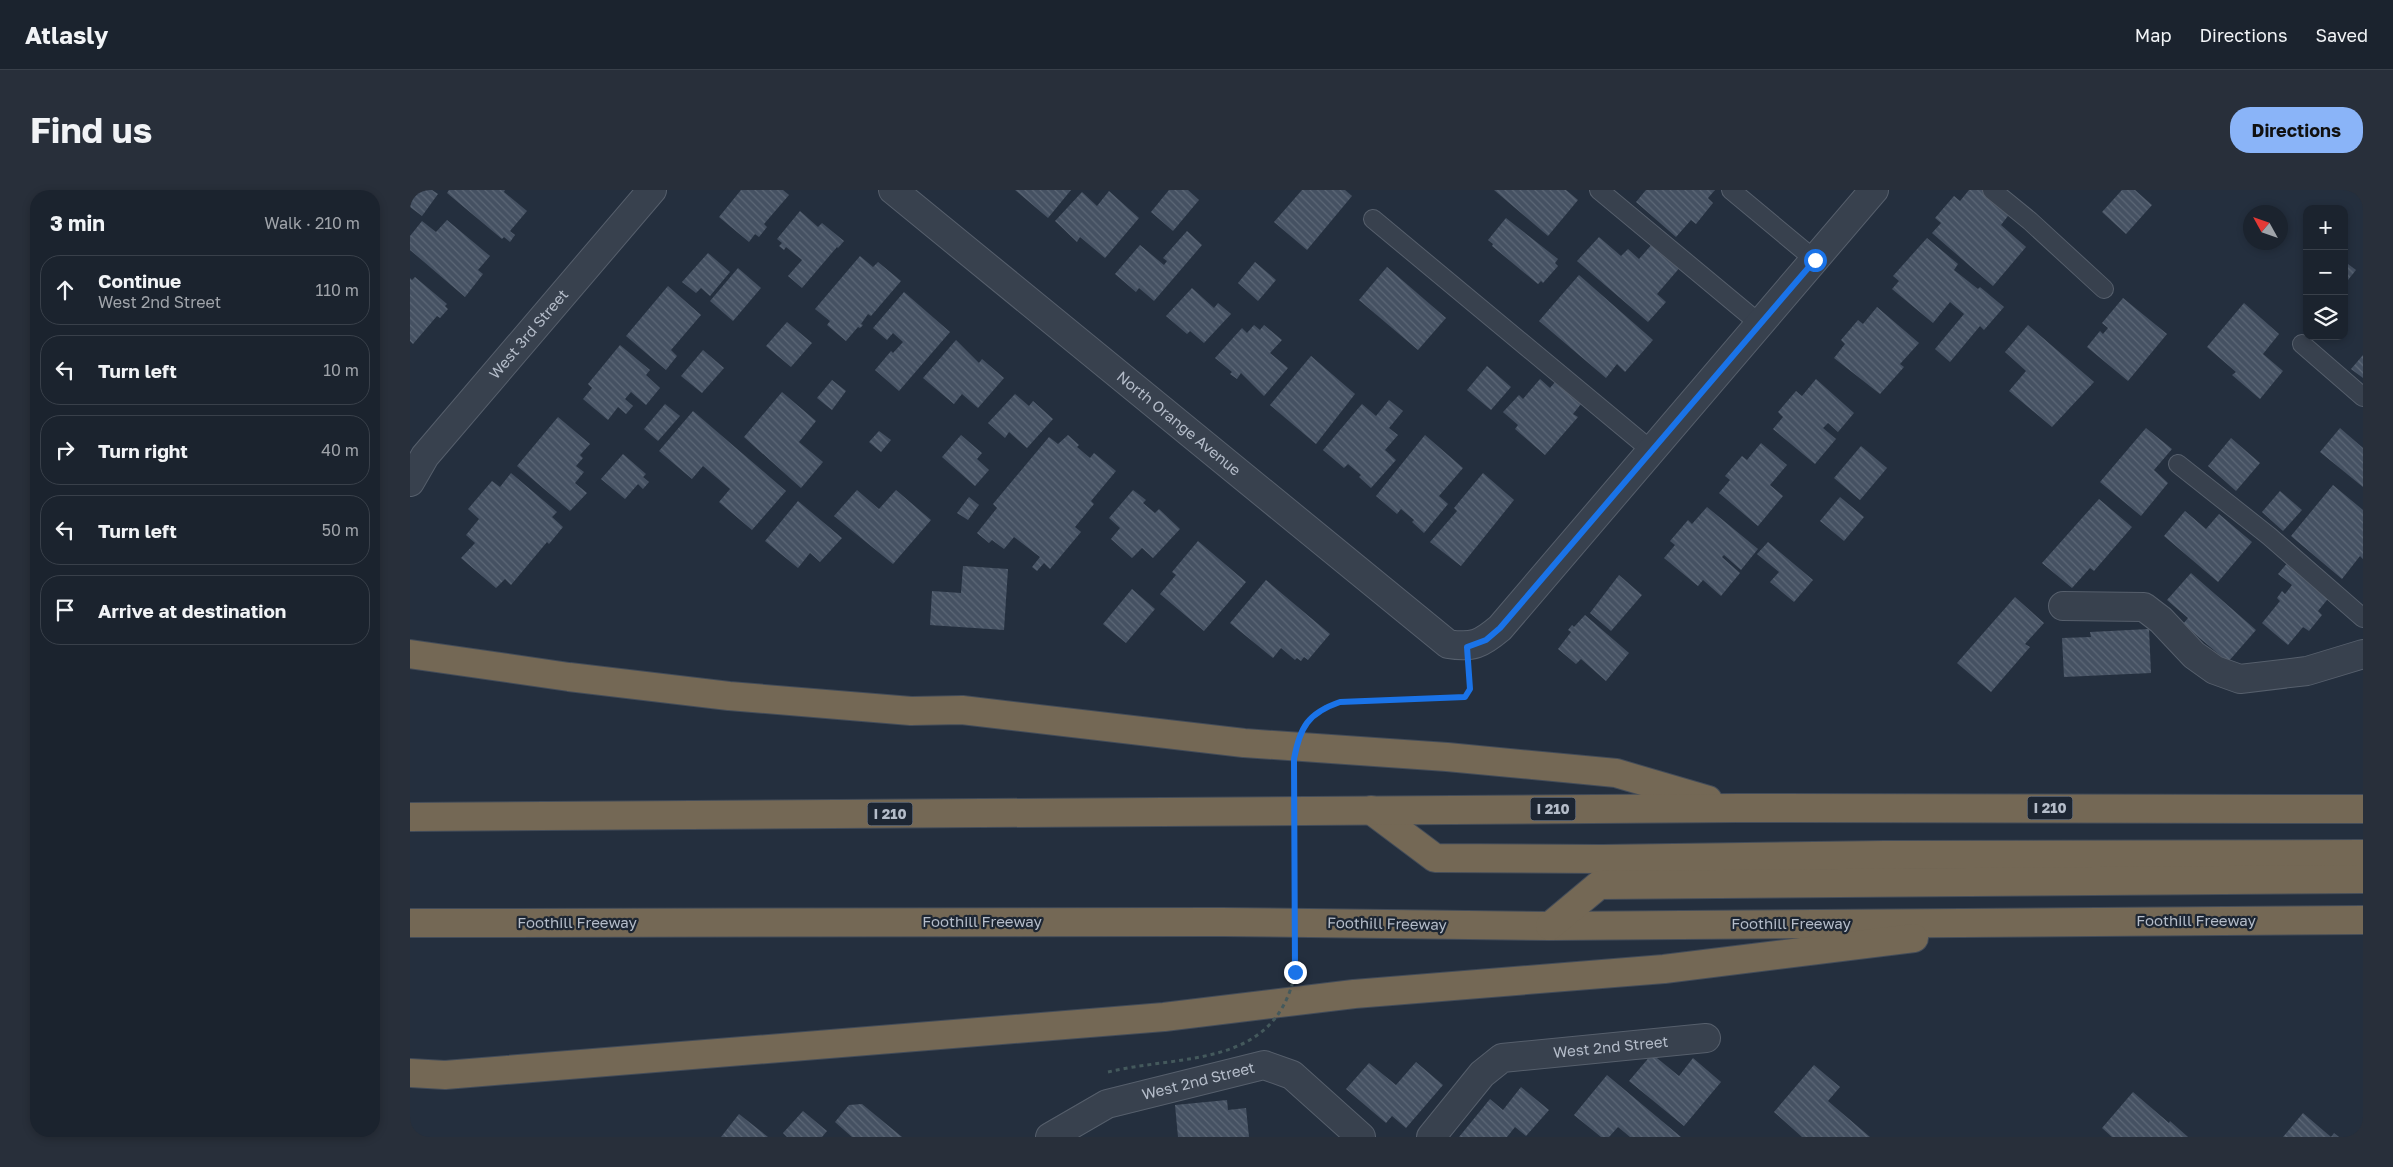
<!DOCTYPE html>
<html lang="en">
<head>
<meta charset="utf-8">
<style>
	:root { --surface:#1b232e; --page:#282f3a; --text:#f1f3f6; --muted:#a0a4aa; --line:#39404a; --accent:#8ab4f8 }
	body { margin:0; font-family:"Golos Text",sans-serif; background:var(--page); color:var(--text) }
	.controls { position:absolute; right:15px; top:15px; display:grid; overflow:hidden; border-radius:10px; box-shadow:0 2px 8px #0003 }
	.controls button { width:45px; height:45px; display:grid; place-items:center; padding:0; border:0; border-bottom:1px solid var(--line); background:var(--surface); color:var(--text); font:25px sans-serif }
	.compass { position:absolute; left:1833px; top:15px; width:45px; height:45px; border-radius:50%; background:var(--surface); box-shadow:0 2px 8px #0003; rotate:310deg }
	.stop { position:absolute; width:15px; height:15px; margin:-11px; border:4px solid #1a73e8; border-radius:50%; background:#fff }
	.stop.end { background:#1a73e8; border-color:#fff; box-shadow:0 1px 5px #0008 }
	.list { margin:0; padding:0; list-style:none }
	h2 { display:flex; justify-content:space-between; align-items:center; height:65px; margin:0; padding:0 20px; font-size:21px }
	h2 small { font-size:16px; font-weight:400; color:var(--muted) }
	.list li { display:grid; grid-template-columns:32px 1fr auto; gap:15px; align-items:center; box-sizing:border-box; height:70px; margin:0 10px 10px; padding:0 10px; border:1px solid var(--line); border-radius:20px }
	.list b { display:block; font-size:19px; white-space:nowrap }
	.list p { margin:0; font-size:16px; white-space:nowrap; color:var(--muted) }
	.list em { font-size:16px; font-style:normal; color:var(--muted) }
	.icon { flex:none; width:28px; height:28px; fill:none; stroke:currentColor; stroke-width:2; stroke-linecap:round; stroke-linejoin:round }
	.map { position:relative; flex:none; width:1953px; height:947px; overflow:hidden; border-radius:20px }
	header { display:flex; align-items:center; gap:30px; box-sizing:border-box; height:70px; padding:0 25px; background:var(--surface); border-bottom:1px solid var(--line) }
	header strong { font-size:24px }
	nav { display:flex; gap:28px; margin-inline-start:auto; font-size:18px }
	.intro { display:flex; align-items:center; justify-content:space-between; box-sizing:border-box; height:120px; padding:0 30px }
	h1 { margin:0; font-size:35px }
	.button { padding:12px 22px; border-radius:20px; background:var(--accent); color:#111; font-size:18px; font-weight:700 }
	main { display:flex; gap:30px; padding:0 30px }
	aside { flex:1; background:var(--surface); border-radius:20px; box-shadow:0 2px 8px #0003 }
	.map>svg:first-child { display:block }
</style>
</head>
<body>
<header>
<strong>Atlasly</strong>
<nav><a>Map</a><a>Directions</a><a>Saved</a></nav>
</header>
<div class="intro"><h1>Find us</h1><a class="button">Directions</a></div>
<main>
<aside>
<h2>3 min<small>Walk · 210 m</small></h2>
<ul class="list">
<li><svg class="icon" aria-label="ahead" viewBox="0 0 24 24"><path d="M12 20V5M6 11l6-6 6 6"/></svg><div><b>Continue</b><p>West 2nd Street</p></div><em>110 m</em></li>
<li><svg class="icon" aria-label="left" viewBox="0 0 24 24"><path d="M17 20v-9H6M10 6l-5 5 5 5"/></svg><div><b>Turn left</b></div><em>10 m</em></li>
<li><svg class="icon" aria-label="right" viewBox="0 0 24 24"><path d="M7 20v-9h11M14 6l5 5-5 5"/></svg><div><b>Turn right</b></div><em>40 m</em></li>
<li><svg class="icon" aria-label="left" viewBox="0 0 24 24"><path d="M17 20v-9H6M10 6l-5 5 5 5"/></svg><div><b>Turn left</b></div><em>50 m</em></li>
<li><svg class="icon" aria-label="arrive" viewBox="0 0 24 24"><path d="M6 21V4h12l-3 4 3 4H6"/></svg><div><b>Arrive at destination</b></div></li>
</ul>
</aside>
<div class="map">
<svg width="1953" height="947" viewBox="0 0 1953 947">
	<defs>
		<pattern id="building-back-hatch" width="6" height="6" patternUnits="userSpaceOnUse" patternTransform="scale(1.25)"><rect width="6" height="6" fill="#455162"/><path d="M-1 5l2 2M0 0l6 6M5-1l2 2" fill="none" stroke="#5d6877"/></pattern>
	</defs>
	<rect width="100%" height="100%" fill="#242f3e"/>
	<g fill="url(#building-back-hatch)">
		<path d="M0,0h22l6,4 -16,22 -12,-9z"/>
		<path d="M39,0h56l-1,2 23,19 -17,20 5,4 -5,7 -6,-5 -2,2 -55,-46z"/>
		<path d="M331,0h42l6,5 -25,29 3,3 -8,10 -4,-3 -6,8 -30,-25z"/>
		<path d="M605,0h56l-23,28z"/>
		<path d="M759,0h19l11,10 -26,31 -22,-19z"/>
		<path d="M892,0h43l7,6 -45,54 -33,-28z"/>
		<path d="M1084,0h72l12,10 -30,36z"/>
		<path d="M1236,0h69l-7,8 5,5 -17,21 -5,-4 -15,17 -40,-35z"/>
		<path d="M1559,0h16l26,22 -10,13 25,22 -33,39 -61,-53 9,-10 -6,-5 19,-22 6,5z"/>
		<path d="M1712,0h13l17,15 -26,29 -24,-22z"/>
		<path d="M699,1l30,27 -34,40 -25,-21 -3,5 -22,-21 27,-29 15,14z"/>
		<path d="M390,21l18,16 4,-4 22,18 -6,7 -1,-1 -35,41 -14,-12 14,-16 -16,-13 -2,3 -5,-4 3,-3 -5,-4z"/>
		<path d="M1096,28l52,41 -3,4 3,3 -15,17 -2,-2 -3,3 -11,-9 -35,-29 1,-2 -5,-4z"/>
		<path d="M37,30l43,36 -12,14 5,4 -18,23 -55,-47v-14l12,-15 14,11z"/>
		<path d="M777,41l15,14 -48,56 -15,-13 -3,4 -21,-18 25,-29 24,20 3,-4 -4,-3z"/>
		<path d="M1189,47l22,19 7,-7 11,10 15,-17 28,23 -25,29 9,8 -18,20 -71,-61z"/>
		<path d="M1517,48l31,26 -4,6 24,19 2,-2 24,20 -20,23 -4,-4 -30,36 -15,-13 29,-35 -14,-12 -17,21 -41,-34 7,-8 -6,-5z"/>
		<path d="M298,63l22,19 -20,24 -9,-8 -5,5 -14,-11z"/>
		<path d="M450,66l13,11 5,-5 23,19 -30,35 -3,-2 -7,10 2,1 -3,3 -2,-1 -12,14 -19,-16 3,-4 -15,-12z"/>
		<path d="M1934,71l12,9 -12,15z"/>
		<path d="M845,72l21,18 -18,21 -20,-18z"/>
		<path d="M977,77l59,51 -28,32 -59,-50z"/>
		<path d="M328,78l23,20 -28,33 -23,-20z"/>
		<path d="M1169,85l74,65 -28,32 -8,-8 -11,14 -67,-57z"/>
		<path d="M5,87l32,27 -2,2 3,3 -8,9 -3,-2 -24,28 -3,-3v-63l2,2z"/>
		<path d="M258,96l33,29 -30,35 6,6 -11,14 -40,-34z"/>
		<path d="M782,98l22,20 4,-5 13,11 -27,29 -14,-12 -3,3 -21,-18z"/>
		<path d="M494,102l46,40 -51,59 -24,-21 16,-19 2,2 10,-11 -10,-9 -6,7 -14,-12z"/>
		<path d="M1713,108l44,36 -39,47 -41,-34 13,-16 3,3 5,-6 -6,-5z"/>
		<path d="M1834,113l35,31 -16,20 20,17 -23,28 -28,-24 4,-3 -29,-25z"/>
		<path d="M1467,117l42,36 -19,21 4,3 -24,27 -46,-36 11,-14 -4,-4 17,-20 5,4z"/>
		<path d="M377,132l25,21 -21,24 -25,-21z"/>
		<path d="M844,135l6,5 4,-5 18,15 -12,13 18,15 -24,28 -23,-23 -4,6 -7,-5 2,-2 -17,-14 27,-30 5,5z"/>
		<path d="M1618,135l66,57 -42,45 -43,-36 17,-20 -21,-19z"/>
		<path d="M546,150l23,23 3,-4 22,19 -26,30 -16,-14 -8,10 -31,-26z"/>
		<path d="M210,155l30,25 -4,5 14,13 -14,17 -15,-13 -6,7 8,7 -7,8 -8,-7 -10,13 -25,-21 9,-11 -4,-4z"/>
		<path d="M293,160l21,18 -22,25 -21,-17z"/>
		<path d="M1953,165v23l-12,-9z"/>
		<path d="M901,166l44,38 -39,50 -46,-39z"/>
		<path d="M1077,176l24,21 -20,23 -24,-20z"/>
		<path d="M1130,189l10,9 5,-6 26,22 -8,10 5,3 -33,38 -30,-26 3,-4 -15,-13 16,-17 4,4z"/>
		<path d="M1406,189l38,34 -16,19 -10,-9 -5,5 13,11 -21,25 -42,-35 10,-12 -5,-5 18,-21 6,5z"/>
		<path d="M422,190l14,11 -14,19 -15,-12z"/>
		<path d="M372,202l34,29 -17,21 24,20 -22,26 -57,-51z"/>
		<path d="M605,204l14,12 4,-5 20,18 -26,29 -18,-16 -4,6 -17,-15z"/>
		<path d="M979,210l14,11 -14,17 9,7 -13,15 11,10 -25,28 -12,-11 2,-2 -13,-11 -4,4 -21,-18 39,-46 14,12z"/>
		<path d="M255,214l15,12 -22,25 -14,-12z"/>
		<path d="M283,221l93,80 -34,39 -33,-28 11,-13 -27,-23 -11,13 -33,-28z"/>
		<path d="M148,227l32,27 -10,11 3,3 -7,8 8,6 -9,11 12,10 -17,18 -53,-45z"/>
		<path d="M1736,238l26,21 -18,21 14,13 -27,33 -41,-34z"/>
		<path d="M1930,238l23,20v39l-43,-35z"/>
		<path d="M469,241l12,9 -10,12 -12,-10z"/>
		<path d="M551,245l21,18 -5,6 12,11 -14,16 -33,-29z"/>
		<path d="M658,245l11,10 -2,2 13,11 4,-5 22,18 -25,30 3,3 -19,23 6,5 -31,37 -6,-6 -7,8 -5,-4 8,-10 -26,-20 -10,12 -12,-9 -3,3 -12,-10 20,-25 -4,-4 56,-67 9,7z"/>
		<path d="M1015,245l38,33 -24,28 9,8 -24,29 -12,-11 2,-2 -13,-11 -4,5 -21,-18z"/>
		<path d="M1821,248l29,25 -24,28 -28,-25z"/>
		<path d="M1351,253l26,22 -17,20 13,11 -25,30 -39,-33 11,-13 -5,-4 17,-20 5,4z"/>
		<path d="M1451,256l26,22 -27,32 -26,-22z"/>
		<path d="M213,264l23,20 -3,3 6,5 -6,7 -5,-5 -13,15 -24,-20z"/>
		<path d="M101,283l46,39 -5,5 11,10 -14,17 -2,-2 -36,43 -6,-6 -9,9 -35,-30 14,-15 -9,-8 13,-16 -11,-10 24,-28 8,6z"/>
		<path d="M1073,283l31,27 -53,66 -31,-24 27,-31 -3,-3z"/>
		<path d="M1923,295l30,25v49l-3,-3 -18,23 -51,-43z"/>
		<path d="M447,300l22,19 17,-19 35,30 -38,44 -59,-48z"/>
		<path d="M723,300l13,10 -3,3 12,10 4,-4 21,20 -27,29 -11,-10 -10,10 -21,-19 9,-11 -11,-10z"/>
		<path d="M1870,301l22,19 -19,21 -21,-19z"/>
		<path d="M559,307l10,8 -11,15 -11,-7z"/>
		<path d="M1430,307l24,20 -20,24 -24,-20z"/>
		<path d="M1689,309l33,28 -38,44 -4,-3 -18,20 -30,-25z"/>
		<path d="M388,311l44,37 -22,24 -10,-9 -12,15 -33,-27z"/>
		<path d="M1297,317l51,42 -17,21 -17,-15 -2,2 18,16 -19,23 -18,-16 -5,6 -34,-28 11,-13 -5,-4 18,-21 4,4z"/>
		<path d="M1775,321l21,18 13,-15 33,28 -34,40 -54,-46z"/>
		<path d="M788,351l48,41 -42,49 -44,-37 16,-19 -4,-3z"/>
		<path d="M1358,352l45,38 -19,22 -24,-20 9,-10 -22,-18z"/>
		<path d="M1880,370l41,35 -13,16 4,4 -13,16 -6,-4 -15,18 -26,-22 18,-22 -3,-3 5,-7 3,3 7,-9 -14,-11z"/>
		<path d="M553,376l45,3 -4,61 -74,-5 2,-34 29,2z"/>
		<path d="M1781,383l65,57 -28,32 -45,-38 5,-6 -21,-18z"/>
		<path d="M1209,385l23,20 -31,36 -21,-18z"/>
		<path d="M856,390l64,54 -22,26 -4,-3 -3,4 -4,-3 -2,2 -14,-12 -8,10 -43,-35z"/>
		<path d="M722,399l23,20 -29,34 -23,-19z"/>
		<path d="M1605,407l29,26 -19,21 5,3 -39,45 -34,-29z"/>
		<path d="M1175,425l44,38 -23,28 -25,-22 -5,5 -18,-15 13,-17 -3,-2 4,-5 2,2z"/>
		<path d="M1739,439l2,44 -87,4 -2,-39 29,-1 -1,-5z"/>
		<path d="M1242,864l27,22 14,-18 28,24 -37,44 -55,-45z"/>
		<path d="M1006,872l27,23 -37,43 -14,-12 -6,7 -40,-34 23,-26 27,22z"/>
		<path d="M1404,875l26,22 -12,14 42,36h-68l-28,-25z"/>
		<path d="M1197,885l74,62h-51l-12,-10 -9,10h-8l-27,-22z"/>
		<path d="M1111,897l28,23 -23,26 -11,-9 -8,10h-48l31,-38 13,11z"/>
		<path d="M1723,902l36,31 1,-2 18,16h-76l-10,-9z"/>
		<path d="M817,910l1,10 18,-2 3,29h-71l-3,-32z"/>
		<path d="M452,914l40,33h-50l-17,-15 14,-17z"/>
		<path d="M393,921l24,20 -5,6h-35l-4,-4z"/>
		<path d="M1893,923l28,24 3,-4 5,4h-56z"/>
		<path d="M329,924l29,23h-47z"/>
	</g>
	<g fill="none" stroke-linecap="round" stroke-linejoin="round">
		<defs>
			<g id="lane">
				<path d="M1189,0l161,134"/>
				<path d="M1321,0l84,70"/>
				<path d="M1582,0l38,31 74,68"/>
				<path d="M963,29l279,232"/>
				<path d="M1892,154l61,53"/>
				<path d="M1768,274l91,72 94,82"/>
			</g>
			<g id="street">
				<path id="s1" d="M483,0l555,454c25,4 33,0 52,-16l374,-438"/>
				<path id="s2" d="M0,292l15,-26 227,-266"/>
				<path d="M1653,416l81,1 17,13 33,35 21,15 25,9 67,-8 56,-17"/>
				<path id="s3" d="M640,947l57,-33 157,-39 28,10 69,62"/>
				<path id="s4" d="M1021,947l51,-63 20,-16 204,-20"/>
			</g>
			<g id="highway">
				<path d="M0,464l159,23 160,19 182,15 51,-1 282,33 203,14 169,16 92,27"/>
				<path d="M961,620l64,48 167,1 282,-4 479,-1"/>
				<path d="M0,627l1326,-9 627,1"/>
				<path d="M0,733l812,-1 328,4 813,-6"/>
				<path d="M1140,736l49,-41 764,-6"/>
				<path d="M0,883l35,2 719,-58 190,-23 310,-25 250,-31"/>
			</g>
		</defs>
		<use href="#lane" stroke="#565f6c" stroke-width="20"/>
		<use href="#street" stroke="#565f6c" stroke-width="30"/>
		<use href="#highway" stroke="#434c59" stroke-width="30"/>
		<path stroke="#44595c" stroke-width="3" stroke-dasharray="4 4" stroke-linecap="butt" d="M902,527l13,-10 15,-5 125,-5 5,-8 -1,-14"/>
		<use href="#lane" stroke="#38414e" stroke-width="18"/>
		<use href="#street" stroke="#38414e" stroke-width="28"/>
		<use href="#highway" stroke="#746855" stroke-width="28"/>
		<path stroke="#44595c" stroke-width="3" stroke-dasharray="4 4" stroke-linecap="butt" d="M698,882c74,-18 167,-3 187,-99l-1,-214 9,-33 8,-8"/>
	</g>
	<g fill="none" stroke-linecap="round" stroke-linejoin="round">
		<path stroke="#1a73e8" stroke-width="6" d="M885,782l-1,-213c6,-32 14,-46 46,-57l125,-5 5,-8 -3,-42 19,-7 14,-12 315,-368"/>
	</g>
	<g text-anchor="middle" stroke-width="4.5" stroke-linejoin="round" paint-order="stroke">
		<g fill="#1d2633" stroke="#878f9c" stroke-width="1">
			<rect x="1617.5" y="606.5" width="45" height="23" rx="4"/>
			<rect x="1120.5" y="607.5" width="45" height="23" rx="4"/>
			<rect x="457.5" y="612.5" width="45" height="23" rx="4"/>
		</g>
		<g font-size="14" font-weight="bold" fill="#b4bcc9">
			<text x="1640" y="623">I 210</text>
			<text x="1143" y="624">I 210</text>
			<text x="480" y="629">I 210</text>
		</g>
		<g font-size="15" fill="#b4bcc9" stroke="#1d2633">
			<text dy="5" stroke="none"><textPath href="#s2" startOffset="190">West 3rd Street</textPath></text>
			<text dy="5" stroke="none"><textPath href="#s1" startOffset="369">North Orange Avenue</textPath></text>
			<text x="1786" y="736">Foothill Freeway</text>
			<text x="572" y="737">Foothill Freeway</text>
			<text x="167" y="738">Foothill Freeway</text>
			<text transform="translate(977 734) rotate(1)" y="5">Foothill Freeway</text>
			<text x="1381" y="739">Foothill Freeway</text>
			<text dy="5" stroke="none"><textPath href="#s4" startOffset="216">West 2nd Street</textPath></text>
			<text dy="5" stroke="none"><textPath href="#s3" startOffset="160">West 2nd Street</textPath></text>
		</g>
	</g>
</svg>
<div class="controls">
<button>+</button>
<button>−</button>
<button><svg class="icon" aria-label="layers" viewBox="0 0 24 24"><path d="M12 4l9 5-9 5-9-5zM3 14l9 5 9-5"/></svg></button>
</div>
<svg class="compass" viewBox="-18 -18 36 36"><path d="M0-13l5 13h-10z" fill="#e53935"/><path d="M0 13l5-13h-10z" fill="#a0a4aa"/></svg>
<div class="stop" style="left:1405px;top:70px"></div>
<div class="stop end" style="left:885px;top:782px"></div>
</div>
</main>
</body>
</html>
